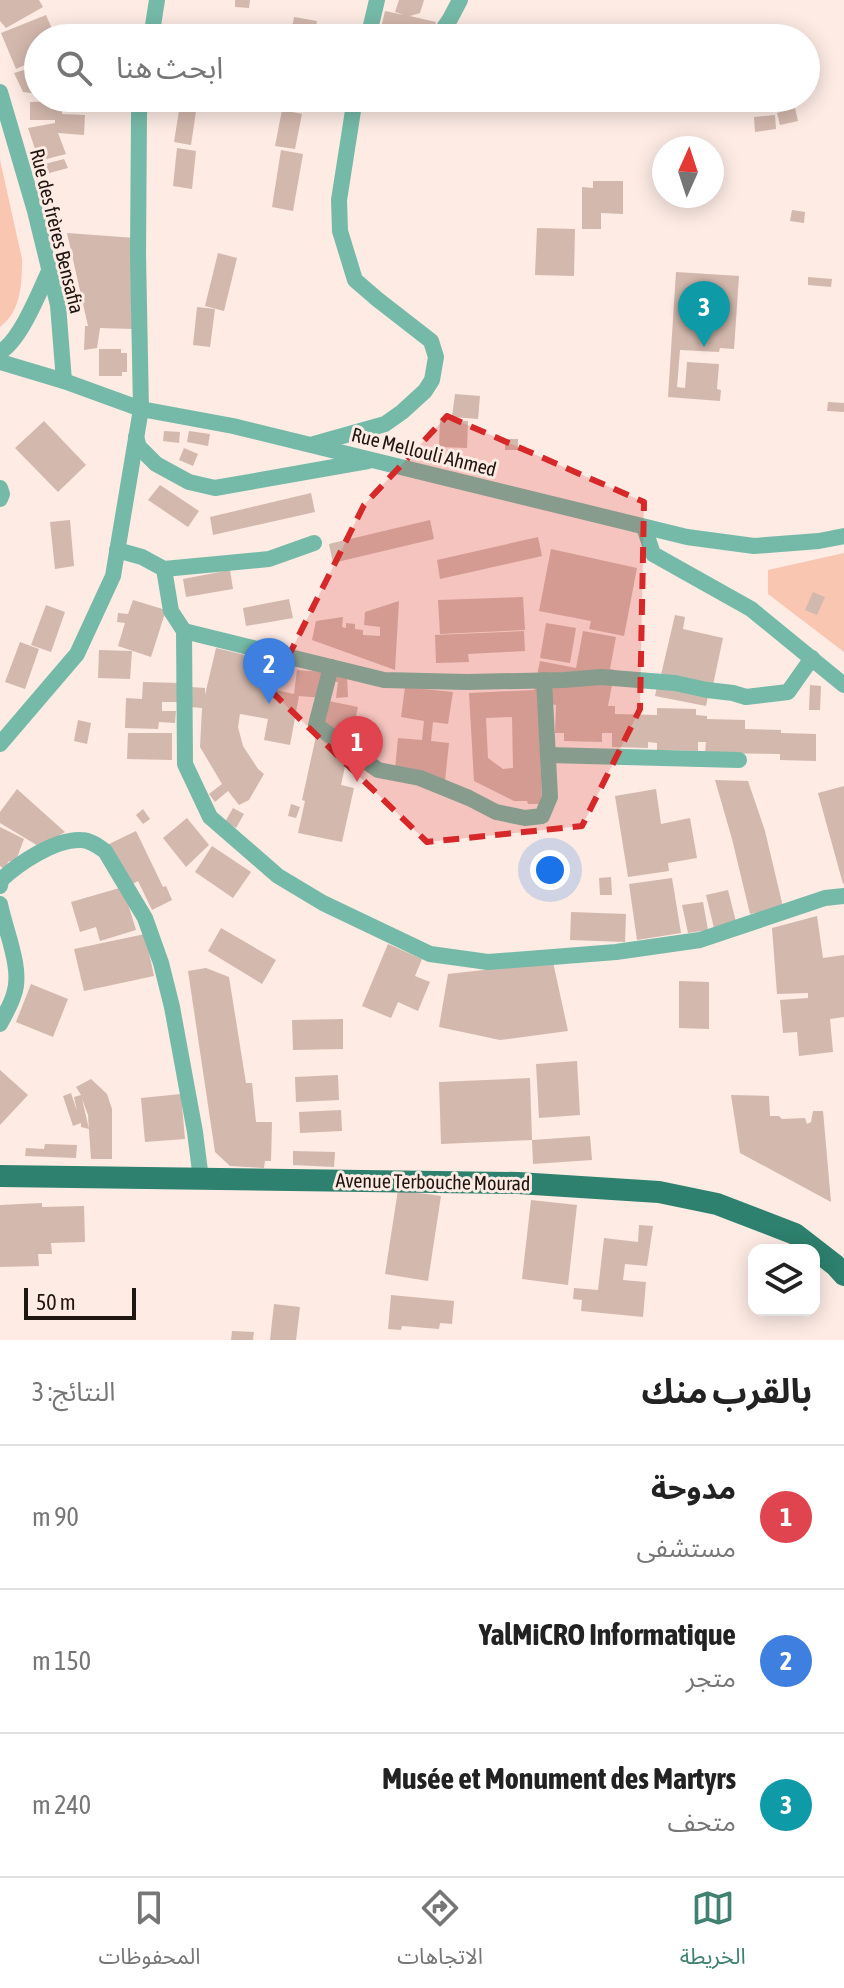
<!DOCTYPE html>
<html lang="ar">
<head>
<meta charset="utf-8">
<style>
	:root { --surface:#fff; --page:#f6f6f6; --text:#222; --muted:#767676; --line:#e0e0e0; --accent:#408172 }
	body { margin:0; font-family:"Asap Condensed","Noto Sans Arabic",sans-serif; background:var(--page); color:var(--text); direction:rtl }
	.controls { position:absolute; right:24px; bottom:24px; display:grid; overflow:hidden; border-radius:16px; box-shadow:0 4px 20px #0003 }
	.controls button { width:72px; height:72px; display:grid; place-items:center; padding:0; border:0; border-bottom:2px solid var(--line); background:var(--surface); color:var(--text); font:40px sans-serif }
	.compass { position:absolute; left:652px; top:136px; width:72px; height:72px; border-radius:50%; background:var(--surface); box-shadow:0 4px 20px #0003; rotate:3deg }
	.scale { position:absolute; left:24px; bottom:20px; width:112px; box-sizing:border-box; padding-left:8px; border:4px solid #201612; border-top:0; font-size:22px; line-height:28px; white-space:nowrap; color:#201612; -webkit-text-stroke:6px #fdebe4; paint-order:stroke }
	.you { position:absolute; left:550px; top:870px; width:28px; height:28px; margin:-20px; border:6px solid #fff; border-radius:50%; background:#1a73e8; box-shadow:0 0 0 12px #1a73e833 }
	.badge { display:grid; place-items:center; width:52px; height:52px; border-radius:50%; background:var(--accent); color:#fff; font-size:26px; font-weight:700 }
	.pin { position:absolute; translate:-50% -66px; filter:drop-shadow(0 2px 4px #0008) }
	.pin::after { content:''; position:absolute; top:42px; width:28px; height:24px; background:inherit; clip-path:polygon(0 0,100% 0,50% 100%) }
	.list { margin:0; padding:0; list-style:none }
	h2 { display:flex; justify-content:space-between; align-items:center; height:104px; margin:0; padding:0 32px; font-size:34px }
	h2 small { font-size:26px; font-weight:400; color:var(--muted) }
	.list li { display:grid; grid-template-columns:52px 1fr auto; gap:24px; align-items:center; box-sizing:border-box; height:144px; padding:0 32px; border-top:2px solid var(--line) }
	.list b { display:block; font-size:30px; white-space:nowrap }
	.list p { margin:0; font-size:26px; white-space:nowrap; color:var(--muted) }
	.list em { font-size:26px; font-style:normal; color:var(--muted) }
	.icon { flex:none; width:44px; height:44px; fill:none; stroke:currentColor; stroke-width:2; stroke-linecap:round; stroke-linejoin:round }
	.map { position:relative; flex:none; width:844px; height:1340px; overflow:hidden; direction:ltr }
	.search { position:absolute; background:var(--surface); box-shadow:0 4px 20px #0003; left:24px; right:24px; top:24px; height:88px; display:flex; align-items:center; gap:20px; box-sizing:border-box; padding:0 28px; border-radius:44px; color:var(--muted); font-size:30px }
	.sheet { height:536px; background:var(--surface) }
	nav { display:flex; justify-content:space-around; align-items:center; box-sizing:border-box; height:112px; border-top:2px solid var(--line); background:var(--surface); font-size:22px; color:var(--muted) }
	nav a { display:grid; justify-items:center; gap:4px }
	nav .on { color:var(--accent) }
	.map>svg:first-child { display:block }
</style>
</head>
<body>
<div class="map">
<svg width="844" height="1340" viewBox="0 0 844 1340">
	<rect width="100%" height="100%" fill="#fdebe4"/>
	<g fill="#f9c6b2">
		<path d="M0,160l22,99c0,25 -1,52 -22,68z"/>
		<path d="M844,553v99l-76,-58v-24z"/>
	</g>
	<g fill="#d3b8ad" fill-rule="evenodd">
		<path d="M0,0h39l4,7 -37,21 -6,-7z"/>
		<path d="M235,0h15l-1,8 -14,-1z"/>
		<path d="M399,0h25l-4,13 -10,3 26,6 -4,16h-44l-9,-2 6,-25 19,4 -9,-3z"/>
		<path d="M46,15l10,23h-18v21l-22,10 -15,-36z"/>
		<path d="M294,17l23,4 -3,17h-24z"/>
		<path d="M27,69l3,7h8v18l-15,-2 -9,-19z"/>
		<path d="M181,98h17l-7,47 -17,-3z"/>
		<path d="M62,101v13l23,1 -1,20 -26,-2 8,21 -27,7 -11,-33 27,-5v-3h-25v-18z"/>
		<path d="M795,108l3,13 -18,4 -3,-12z"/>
		<path d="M282,110l20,4 -7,35 -20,-3z"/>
		<path d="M775,115l1,14 -21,3 -1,-15z"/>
		<path d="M177,148l19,3 -4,38 -19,-3z"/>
		<path d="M281,150l22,4 -10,57 -21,-4z"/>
		<path d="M64,159l4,9 -26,7 -1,-10z"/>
		<path d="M593,181h30v33l-22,-1v16h-19v-42l11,1z"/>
		<path d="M792,210l13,2 -1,11 -14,-2z"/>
		<path d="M537,228l38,1 -1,47 -39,-1z"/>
		<path d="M67,233l69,5 -3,91 -33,-1 -3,20 -13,2 1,-24h3z"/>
		<path d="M218,253l19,5 -13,53 -19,-5z"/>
		<path d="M676,272l63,4 -5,73 -14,-1 -1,4 -39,-2 -3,37 8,1 2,-26 32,2 -2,25 4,1 -1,11 -52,-4z"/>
		<path d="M808,277l24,2 -1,8 -23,-2z"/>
		<path d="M197,307l18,2 -5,38 -17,-2z"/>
		<path d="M99,349h22v4h6v19h-5v4h-23z"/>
		<path d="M455,394l25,2 -2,23 -26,-2z"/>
		<path d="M828,402l16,1v9l-17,-1z"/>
		<path d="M440,420l28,1 -1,27 -28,-1z"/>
		<path d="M44,421l42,44 -28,27 -43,-44z"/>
		<path d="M164,431l16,1 -1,11 -16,-2z"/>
		<path d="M189,431l21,3 -2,12 -21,-4z"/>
		<rect x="505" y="439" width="13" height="11"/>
		<path d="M184,448l14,6 -5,12 -14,-6z"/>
		<path d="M160,485l39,26 -11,16 -40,-27z"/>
		<path d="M311,493l4,19 -102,23 -3,-18z"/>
		<path d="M70,520l4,46 -19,3 -5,-47z"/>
		<path d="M430,520l4,19 -101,24 -4,-19z"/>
		<path d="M538,537l4,19 -102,23 -3,-19z"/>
		<path d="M551,549l86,19 -13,68 -35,-7 2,-8 -52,-10z"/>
		<path d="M230,570l3,19 -47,8 -3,-18z"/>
		<path d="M813,592l12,5 -8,18 -12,-5z"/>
		<path d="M523,597l2,33 -85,4 -2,-34z"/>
		<path d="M289,599l4,19 -47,8 -3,-18z"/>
		<path d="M133,600l33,10 -15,47 -33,-11 7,-23 -8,-1 1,-9 10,1z"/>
		<path d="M399,601l-4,69 -83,-30 4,-19 27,-4 -1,10 4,1v-5l9,1v5l8,1v5l17,1v-9l-16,-2 1,-13z"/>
		<path d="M46,605l19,7 -14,40 -20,-7z"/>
		<path d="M675,615l10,2 -2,12 40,9 -10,47 -52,-10z"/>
		<path d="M546,623l30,5 -6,35 -30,-5z"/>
		<path d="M524,631l1,20 -57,3 1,8 -33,1 -1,-28z"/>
		<path d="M583,631l33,6 -6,32 5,1 -7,36h7v8l42,1v-7l39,1v6l11,1v3l38,1v9l36,1v3l35,1v27l-36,-1v-6l-75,-1 1,-11h-8v9l-41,-1v-7l-9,-1v6l-36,-1v-14h-10v9l-38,-1v-8h-9l1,-28 -18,-4 4,103h-14l-1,-3h-13l-40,-20 -5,-88 65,-3 6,-29 36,7zM512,717l1,51 -10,1 -15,-11 -2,-40z"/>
		<path d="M20,642l19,7 -14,40 -20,-7z"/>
		<path d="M216,648l37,9 -4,18 23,5 -2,9 24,5 3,-24 28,2 -2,26 -24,-2 -9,49 -26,-5 4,-21 -28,-5 -2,13 5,19 15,23 6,5 -15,26 -10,5 -11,-14 -13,11 -6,-8 13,-10 -22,-37 2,-39 -12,-1 1,-20 14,1v7z"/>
		<path d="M99,650l33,1 -2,28 -32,-1z"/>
		<path d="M347,675l1,22 -12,1 2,-16h-8l-1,-6z"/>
		<path d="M659,676l51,10 -4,20 -51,-10z"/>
		<path d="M143,682l36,1 -1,19h-16v9h14l-1,12 -16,-1 -1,7 -33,-1 1,-30 16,1z"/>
		<path d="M810,685l11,1 -1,24h-11z"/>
		<path d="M405,687l48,5 -5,32 -15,-2 -2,19 18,2 -4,38 -50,-12 3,-31 24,2 2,-19 -23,-4z"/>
		<path d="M324,700l34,7 -17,78 13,3 -12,54 -44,-9 7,-32 -3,-1z"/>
		<path d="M78,720l13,3 -4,21 -13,-3z"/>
		<path d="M128,733h44v27l-45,-1z"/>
		<path d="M715,780l33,1 17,50 18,76 -33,7 -18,-75z"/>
		<path d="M844,786v97l-1,1 -25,-91z"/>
		<path d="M17,789l48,43 -25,15 -40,-24v-11z"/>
		<path d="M656,789l5,35 29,-6 7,40 -29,5 1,8 -41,6 -13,-81z"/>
		<path d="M291,804l9,3 -4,11 -8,-2z"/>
		<path d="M233,808l11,6 -8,14 -11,-6z"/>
		<path d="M143,809l7,10 -7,5 -7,-9z"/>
		<path d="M187,818l22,27 -23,22 -23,-29z"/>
		<path d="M0,827l24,12 -9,24 -6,-2 -5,8 -4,-3z"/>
		<path d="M136,831l27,56 3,-1 6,14 -20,10 -14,-29 -11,6 -20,-42z"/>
		<path d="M212,846l39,26 -18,26 -38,-26z"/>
		<path d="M611,877l1,18h-12l-1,-17z"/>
		<path d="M672,878l9,55 -44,7 -8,-56z"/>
		<path d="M123,887l13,43 -36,11 -4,-14 -16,5 -9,-30z"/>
		<path d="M728,890l8,32 -22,6 -8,-33z"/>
		<path d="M703,902l5,28 -20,3 -6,-28z"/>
		<path d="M571,912l55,2 -1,28 -55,-2z"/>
		<path d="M817,916l6,42 21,-3v62l-14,2 3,33 -34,4 -2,-24 -14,1 -3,-33 28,-2v-5l-31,1 -5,-66z"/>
		<path d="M221,928l55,32 -14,24 -54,-33z"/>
		<path d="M145,934l9,42 -70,15 -10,-42z"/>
		<path d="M388,944l34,15 -7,17 15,6 -12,29 -20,-9 -7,16 -29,-12z"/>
		<path d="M553,962l15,69 -68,9 -61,-13 9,-53z"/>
		<path d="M206,968l23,9 17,106h6l4,39h16l-1,39h-6l-1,7 -34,-2 -15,-14 -27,-181z"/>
		<path d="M679,981l30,1v47l-30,-1z"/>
		<path d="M31,984l37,15 -15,38 -37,-15z"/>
		<path d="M343,1019v30l-50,1 -1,-30z"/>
		<path d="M577,1061l3,54 -41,3 -3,-54z"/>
		<path d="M0,1070l28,25 -28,30z"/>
		<path d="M338,1075l1,25 -43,2 -1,-25z"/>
		<path d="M530,1078l2,62 -91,4 -2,-62z"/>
		<path d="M91,1079l16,15 5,15v50h-21l-3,-44 -6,-16 7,30 -8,-2v-4l-8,3 -10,-30 8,-3 6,18 -3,-14 7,-2 -5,-8z"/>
		<path d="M181,1094l4,45 -40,3 -4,-44z"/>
		<path d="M731,1095l38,1 1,20h9l3,3 23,-1 2,6 4,-2 2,-11h10l8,91 -91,-49z"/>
		<path d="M341,1110l1,21 -42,2 -1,-21z"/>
		<path d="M590,1136l2,24 -59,4 -1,-24z"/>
		<path d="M45,1144l32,1 -1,13 -51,-2 1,-8 18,1z"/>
		<path d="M293,1151l42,1 -1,15 -41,-2z"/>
		<path d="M398,1190l43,6 -13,85 -43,-7z"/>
		<path d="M531,1200l46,5 -9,80 -46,-6z"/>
		<path d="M42,1203v4l42,-1 1,36 -34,1 1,11h-14l1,12 -39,1v-62z"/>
		<path d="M639,1225l14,1 -6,40 -22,-2 -2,16 23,2 -3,35 -62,-6 1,-11 -9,-1 1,-11 24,2 6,-52 34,4z"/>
		<path d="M391,1295l63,6 -2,23 -12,-1 -1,6 -37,-3 -1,4 -13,-1z"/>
		<path d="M274,1304l26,3 -4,33h-26z"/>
		<path d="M232,1331l22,1 -1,8h-22z"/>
	</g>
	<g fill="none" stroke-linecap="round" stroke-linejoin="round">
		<g stroke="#75baa8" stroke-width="16">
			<path d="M151,38l6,-38"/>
			<path d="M368,38l9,-38"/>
			<path d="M437,38l13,-19 10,-19"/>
			<path d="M0,92l35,119 23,94 6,76"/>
			<path d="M0,352c20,-11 39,-59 49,-81"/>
			<path d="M0,362l64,19 77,28 92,17 454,111 67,9 65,-5 25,-5"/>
			<path d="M136,437l3,10 17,17 33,18 26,6 153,-27"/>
			<path d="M314,444l71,-20 17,-12 23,-21 7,-11 4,-23 -5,-16 -54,-42 -22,-19 -15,-49 -1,-31 16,-102"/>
			<path d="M0,488l2,6 -2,5"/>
			<path d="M644,527l9,27 98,55 93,76"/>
			<path d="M117,550l25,7 22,12 7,42 13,20 1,133 25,53 68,59 45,27 107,51 58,8 128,-10 84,-12 125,-42 19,-2"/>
			<path d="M164,569l105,-10 45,-16"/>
			<path d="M184,631l200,49 83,2 97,-2 37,-3 74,6 32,7 26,3 13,4 42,-5 24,-34"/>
			<path d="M331,667l-15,58 62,45 42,8 49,20 27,14 29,6 17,-2 8,-19 -6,-117"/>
			<path d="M0,744l77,-90 36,-78 28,-167 -3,-155 1,-140 2,-16"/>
			<path d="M548,755l191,5"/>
			<path d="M0,886l1,-6c18,-17 54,-41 80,-40 9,0 17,6 24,11l40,67 16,45 11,44 23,125 6,47"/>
			<path d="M0,904c5,26 23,65 14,90 -3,11 -9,20 -14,30"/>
		</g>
		<path stroke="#2d816e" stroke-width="22" d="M0,1176l518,7 141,9 58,12 78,30 40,31 9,10"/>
	</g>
	<path fill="#d62828" fill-opacity="0.2" stroke="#d62828" stroke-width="6" stroke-dasharray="16 10" stroke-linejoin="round" d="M447,416l197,86 -4,207 -58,117 -155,16 -156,-151 93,-186z"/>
	<g text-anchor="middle" stroke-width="6" stroke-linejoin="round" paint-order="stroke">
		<g font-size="20" fill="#201612" stroke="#fdebe4">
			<text transform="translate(57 231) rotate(76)" y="7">Rue des frères Bensafia</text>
			<text transform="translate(424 452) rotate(14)" y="7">Rue Mellouli Ahmed</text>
			<text transform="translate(433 1182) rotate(1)" y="7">Avenue Terbouche Mourad</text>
		</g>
	</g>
</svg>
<div class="controls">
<button><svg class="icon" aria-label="layers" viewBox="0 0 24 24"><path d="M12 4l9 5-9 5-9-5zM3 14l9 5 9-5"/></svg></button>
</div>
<svg class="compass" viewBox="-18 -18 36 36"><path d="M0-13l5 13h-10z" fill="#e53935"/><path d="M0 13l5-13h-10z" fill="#767676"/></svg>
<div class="scale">50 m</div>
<div class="you"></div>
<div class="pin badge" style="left:357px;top:782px;background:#e0444e">1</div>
<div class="pin badge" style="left:269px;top:704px;background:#3f7fe0">2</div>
<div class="pin badge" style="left:704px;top:347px;background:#0f9aa8">3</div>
<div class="search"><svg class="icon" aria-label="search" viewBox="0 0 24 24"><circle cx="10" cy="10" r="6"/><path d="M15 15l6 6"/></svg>ابحث هنا</div>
</div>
<section class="sheet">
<h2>بالقرب منك<small>النتائج: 3</small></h2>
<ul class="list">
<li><span class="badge" style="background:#e0444e">1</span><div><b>مدوحة</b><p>مستشفى</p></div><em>90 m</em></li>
<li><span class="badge" style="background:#3f7fe0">2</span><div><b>YalMiCRO Informatique</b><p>متجر</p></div><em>150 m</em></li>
<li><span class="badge" style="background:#0f9aa8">3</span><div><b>Musée et Monument des Martyrs</b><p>متحف</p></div><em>240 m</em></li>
</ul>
</section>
<nav>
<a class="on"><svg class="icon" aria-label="map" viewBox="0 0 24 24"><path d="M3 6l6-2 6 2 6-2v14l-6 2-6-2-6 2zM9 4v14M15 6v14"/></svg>الخريطة</a>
<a><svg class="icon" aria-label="directions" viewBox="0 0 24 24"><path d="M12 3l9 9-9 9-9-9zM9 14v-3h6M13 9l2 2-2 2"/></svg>الاتجاهات</a>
<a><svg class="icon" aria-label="saved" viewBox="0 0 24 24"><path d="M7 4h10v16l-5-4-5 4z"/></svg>المحفوظات</a>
</nav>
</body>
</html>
